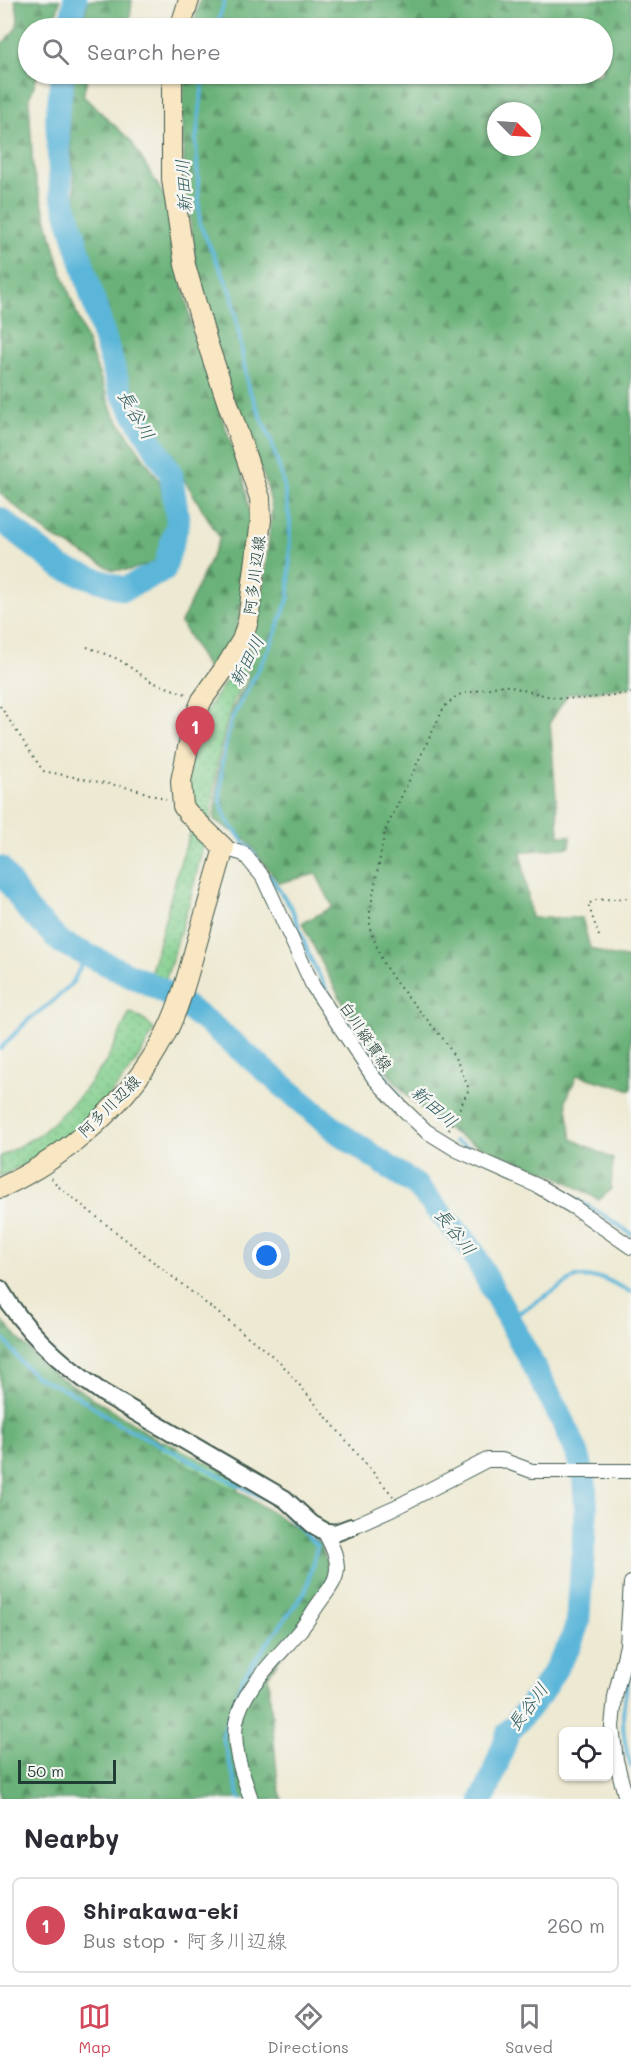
<!DOCTYPE html>
<html lang="en">
<head>
<meta charset="utf-8">
<style>
	:root { --surface:#fff; --page:#f2f2f3; --text:#2b2b33; --muted:#7c7c81; --line:#e1e1e2; --accent:#d1495b }
	body { margin:0; font-family:Mali,"Klee One",sans-serif; background:var(--page); color:var(--text) }
	.controls { position:absolute; right:18px; bottom:18px; display:grid; overflow:hidden; border-radius:9px; box-shadow:0 2px 4px #0004 }
	.controls button { width:54px; height:54px; display:grid; place-items:center; padding:0; border:0; border-bottom:2px solid var(--line); background:var(--surface); color:var(--text); font:30px sans-serif }
	.compass { position:absolute; left:487px; top:102px; width:54px; height:54px; border-radius:50%; background:var(--surface); box-shadow:0 2px 4px #0004; rotate:114deg }
	.scale { position:absolute; left:18px; bottom:15px; width:98px; box-sizing:border-box; padding-left:6px; border:3px solid #1f3d34; border-top:0; font-size:16px; line-height:21px; white-space:nowrap; color:#1f3d34; -webkit-text-stroke:4px #f6f6f2; paint-order:stroke }
	.you { position:absolute; left:267px; top:1256px; width:21px; height:21px; margin:-15px; border:4px solid #fff; border-radius:50%; background:#1a73e8; box-shadow:0 0 0 9px #1a73e833 }
	.badge { display:grid; place-items:center; width:39px; height:39px; border-radius:50%; background:var(--accent); color:#fff; font-size:20px; font-weight:700 }
	.pin { position:absolute; translate:-50% -50px; filter:drop-shadow(0 2px 3px #0008) }
	.pin::after { content:''; position:absolute; top:32px; width:21px; height:18px; background:inherit; clip-path:polygon(0 0,100% 0,50% 100%) }
	.list { margin:0; padding:0; list-style:none }
	h2 { display:flex; justify-content:space-between; align-items:center; height:78px; margin:0; padding:0 24px; font-size:26px }
	h2 small { font-size:20px; font-weight:400; color:var(--muted) }
	.list li { display:grid; grid-template-columns:39px 1fr auto; gap:18px; align-items:center; box-sizing:border-box; height:96px; margin:0 12px 12px; padding:0 12px; border:2px solid var(--line); border-radius:9px }
	.list b { display:block; font-size:22px; white-space:nowrap }
	.list p { margin:0; font-size:20px; white-space:nowrap; color:var(--muted) }
	.list em { font-size:20px; font-style:normal; color:var(--muted) }
	.icon { flex:none; width:33px; height:33px; fill:none; stroke:currentColor; stroke-width:2; stroke-linecap:round; stroke-linejoin:round }
	.map { position:relative; flex:none; width:631px; height:1799px; overflow:hidden }
	.search { position:absolute; background:var(--surface); box-shadow:0 2px 4px #0004; left:18px; right:18px; top:18px; height:66px; display:flex; align-items:center; gap:15px; box-sizing:border-box; padding:0 21px; border-radius:33px; color:var(--muted); font-size:22px }
	.sheet { height:186px; background:var(--surface) }
	nav { display:flex; justify-content:space-around; align-items:center; box-sizing:border-box; height:84px; border-top:2px solid var(--line); background:var(--surface); font-size:16px; color:var(--muted) }
	nav a { display:grid; justify-items:center; gap:3px }
	nav .on { color:var(--accent) }
	.map>svg:first-child { display:block }
</style>
</head>
<body>
<div class="map">
<svg width="631" height="1799" viewBox="0 0 631 1799">
	<defs>
		<pattern id="green-dots" width="8" height="8" patternUnits="userSpaceOnUse" patternTransform="scale(1.5)"><rect width="8" height="8" fill="#83cf8e"/><path d="M2 2h.1M6 6h.1" fill="none" stroke="#6ba975" stroke-width="1.8" stroke-linecap="round"/></pattern>
		<pattern id="forest-firs" width="22" height="20" patternUnits="userSpaceOnUse" patternTransform="scale(1.5)"><rect width="22" height="20" fill="#6ab279"/><path d="M5 1l3.5 6h-7zM16 11l3.5 6h-7z" fill="#579264"/></pattern>
		<pattern id="cemetery-stones" width="16" height="16" patternUnits="userSpaceOnUse" patternTransform="scale(1.5)"><rect width="16" height="16" fill="#83cf8e"/><path d="M2 7V4a2 2 0 0 1 4 0v3zM10 15v-3a2 2 0 0 1 4 0v3z" fill="#6ba975"/></pattern>
	</defs>
	<rect width="100%" height="100%" fill="#f6f6f2"/>
	<filter id="ink" filterUnits="userSpaceOnUse"><feTurbulence type="fractalNoise" baseFrequency=".0167" numOctaves="2"/><feDisplacementMap in="SourceGraphic" scale="12" xChannelSelector="R" yChannelSelector="G"/><feConvolveMatrix kernelMatrix="1 2 1 2 8 2 1 2 1" color-interpolation-filters="sRGB"/></filter>
	<filter id="wash" filterUnits="userSpaceOnUse"><feTurbulence type="fractalNoise" baseFrequency=".008" numOctaves="4" result="noise"/><feDisplacementMap in="SourceGraphic" scale="24" xChannelSelector="R" yChannelSelector="G"/><feGaussianBlur stdDeviation="1.35" result="paint"/><feColorMatrix in="noise" values="0 0 0 0 0 0 0 0 0 0 0 0 0 0 0 0 0 1.4 0 .05"/><feComposite in="paint" operator="in"/></filter>
	<g filter="url(#wash)">
		<rect width="100%" height="100%" fill="#ede9d2"/>
		<g fill="url(#green-dots)" stroke="#518661" stroke-width="1.5">
			<path d="M244,655v22l-14,33 -13,54 -8,63 -16,-18 -5,-19 1,-22 18,-59z"/>
			<path d="M191,831l13,11 -14,58 -25,82 -15,-7 30,-112z"/>
			<path d="M130,1012l18,11 6,7c-29,60 -92,120 -154,146v-19l42,-24 37,-36 27,-35z"/>
		</g>
		<g fill="url(#forest-firs)" stroke="#447856" stroke-width="1.5" fill-rule="evenodd">
			<path d="M15,0h45l-7,28h-25v46h10l-9,26 4,71 29,102 51,140 47,69 7,36 -3,25 -7,19 -27,8h-17l-64,-35 -49,-42v-448c19,-16 21,-21 15,-45z"/>
			<path d="M88,0h44l-3,28h-47z"/>
			<path d="M200,0h431v687l-63,7 -18,28 9,114h11v11l-49,5 10,66h51l8,30 18,7 23,4v131l-54,-15 -11,25 6,39 41,20 -2,30 -12,11c-13,-7 -26,-16 -39,-22 -32,-15 -67,-24 -97,-40 -79,-41 -123,-139 -161,-215l31,-16 -17,-33 -37,9 -33,-44 -32,-19 5,-54 13,-55 15,-30 1,-28 15,-63 9,-81 -6,-27 -49,-126 -19,-72 -14,-114 -2,-67 4,-29h416v-46h-409zM496,111h36v36h-36z"/>
			<path d="M75,74h13l-5,22 48,45 34,56 30,144 49,139 6,36 -4,64 -10,54 -24,42 -31,-53 39,-85 -88,-144 -20,-58 -35,-123 -9,-100z"/>
			<path d="M0,1319l47,50 273,174 10,27 -4,17 -58,89 10,108 4,15h-282z"/>
		</g>
		<path fill="url(#cemetery-stones)" stroke="#518661" stroke-width="1.5" d="M164,1441l80,41 -9,9 -77,-41z"/>
		<g fill="none" stroke-linecap="round" stroke-linejoin="round">
			<g stroke="#5cb6d9" stroke-width="4">
				<path d="M216,28l9,-28"/>
				<path d="M204,74l-8,67 4,84 32,69 16,93 23,53 12,41 7,41 -1,75 -19,50 -39,74 -9,42 -2,36 6,20 31,40"/>
				<path d="M269,875l23,34 18,49 26,50 64,89"/>
				<path d="M0,1049l28,-29 24,-18 21,-20 13,-27"/>
				<path d="M454,1141l90,40 61,35 26,18"/>
				<path d="M509,1319l67,-42 27,1 28,14"/>
				<path d="M0,1334l21,28 14,14 41,19 41,28 159,81 41,42 -11,44 -63,87 -21,59 18,63"/>
				<path d="M631,1663c-8,41 -13,63 0,104"/>
			</g>
			<g stroke="#5cb6d9" stroke-width="24">
				<path d="M70,28l5,-28"/>
				<path d="M0,519l62,49 62,21 40,-19 14,-48 -7,-48 -51,-84 -59,-198 -4,-75 6,-43"/>
				<path d="M0,868l28,42 34,33 100,47 48,34 129,109 78,53 53,61 94,176 13,30 7,24 2,32 -8,113 -9,25 -28,46 -33,40 -19,53 -7,13"/>
			</g>
		</g>
	</g>
	<g filter="url(#ink)">
		<g fill="none" stroke-linecap="round" stroke-linejoin="round">
			<defs>
				<g id="minor">
					<path d="M224,848l20,6 19,23 50,109 61,92 27,29 25,24 31,19 81,36 37,22 56,39"/>
					<path d="M351,1527l49,-22 87,-45h15l30,11h99"/>
					<path d="M251,1799c-8,-24 -19,-50 -15,-76 5,-34 44,-68 65,-94 7,-8 12,-18 18,-26 6,-9 15,-18 17,-28 4,-15 -5,-31 -12,-44"/>
					<path d="M626,1799l-10,-39 -4,-33 3,-30 12,-52 4,-62"/>
				</g>
				<path id="tertiary" d="M0,1289c25,43 62,76 103,104l182,106 27,25 12,7 11,2 16,-6"/>
				<g id="secondary">
					<path d="M180,28l9,-28"/>
					<path d="M0,1188c67,-31 131,-87 165,-153 14,-27 22,-57 30,-86 10,-34 19,-67 29,-101l-36,-35 -5,-7 -2,-25 13,-62 8,-19 25,-35 15,-25 6,-19 13,-101 -1,-22 -52,-153 -23,-80 -13,-86v-105"/>
				</g>
			</defs>
			<use href="#minor" stroke="#3e574c" stroke-width="16"/>
			<use href="#tertiary" stroke="#3e574c" stroke-width="20"/>
			<use href="#secondary" stroke="#3e574c" stroke-width="22"/>
			<g stroke="#3e574c" stroke-width="2" stroke-dasharray="1.5 4.5" stroke-linecap="butt">
				<path d="M87,647l31,12 34,23 34,12"/>
				<path d="M0,706l43,65 92,18 31,11"/>
				<path d="M599,936l-11,-32 8,-4 35,-2"/>
				<path d="M449,1130l20,-41 -11,-26 -13,-22 -48,-57 -13,-19 -14,-36v-18l15,-80 59,-124 14,-12 45,-10 48,12 30,2 50,-6"/>
				<path d="M51,1178l8,9 221,175 113,134"/>
			</g>
			<use href="#minor" stroke="#fff" stroke-width="14"/>
			<use href="#tertiary" stroke="#fff" stroke-width="16"/>
			<use href="#secondary" stroke="#f9e7c3" stroke-width="20"/>
		</g>
	</g>
	<g text-anchor="middle" stroke-width="5" stroke-linejoin="round" paint-order="stroke">
		<g font-size="16" fill="#1f3d34" stroke="#f6f6f2">
			<text transform="translate(254 575) rotate(-83)" y="6">阿多川辺線</text>
			<text transform="translate(366 1036) rotate(56)" y="6">白川縦貫線</text>
			<text transform="translate(109 1106) rotate(-45)" y="6">阿多川辺線</text>
		</g>
		<g font-size="18" font-style="italic" fill="#2e5b5d" stroke="#f6f6f2">
			<text transform="translate(184 186) rotate(-93)" y="6">新田川</text>
			<text transform="translate(136 415) rotate(60)" y="6">長谷川</text>
			<text transform="translate(247 661) rotate(-63)" y="6">新田川</text>
			<text transform="translate(434 1107) rotate(41)" y="6">新田川</text>
			<text transform="translate(455 1232) rotate(52)" y="6">長谷川</text>
			<text transform="translate(528 1707) rotate(-53)" y="6">長谷川</text>
		</g>
	</g>
</svg>
<div class="controls">
<button><svg class="icon" aria-label="locate" viewBox="0 0 24 24"><circle cx="12" cy="12" r="6"/><path d="M12 2v4M12 18v4M2 12h4M18 12h4"/></svg></button>
</div>
<svg class="compass" viewBox="-18 -18 36 36"><path d="M0-13l5 13h-10z" fill="#e53935"/><path d="M0 13l5-13h-10z" fill="#7c7c81"/></svg>
<div class="scale">50 m</div>
<div class="you"></div>
<div class="pin badge" style="left:195px;top:756px">1</div>
<div class="search"><svg class="icon" aria-label="search" viewBox="0 0 24 24"><circle cx="10" cy="10" r="6"/><path d="M15 15l6 6"/></svg>Search here</div>
</div>
<section class="sheet">
<h2>Nearby<small></small></h2>
<ul class="list">
<li><span class="badge">1</span><div><b>Shirakawa-eki</b><p>Bus stop · 阿多川辺線</p></div><em>260 m</em></li>
</ul>
</section>
<nav>
<a class="on"><svg class="icon" aria-label="map" viewBox="0 0 24 24"><path d="M3 6l6-2 6 2 6-2v14l-6 2-6-2-6 2zM9 4v14M15 6v14"/></svg>Map</a>
<a><svg class="icon" aria-label="directions" viewBox="0 0 24 24"><path d="M12 3l9 9-9 9-9-9zM9 14v-3h6M13 9l2 2-2 2"/></svg>Directions</a>
<a><svg class="icon" aria-label="saved" viewBox="0 0 24 24"><path d="M7 4h10v16l-5-4-5 4z"/></svg>Saved</a>
</nav>
</body>
</html>
